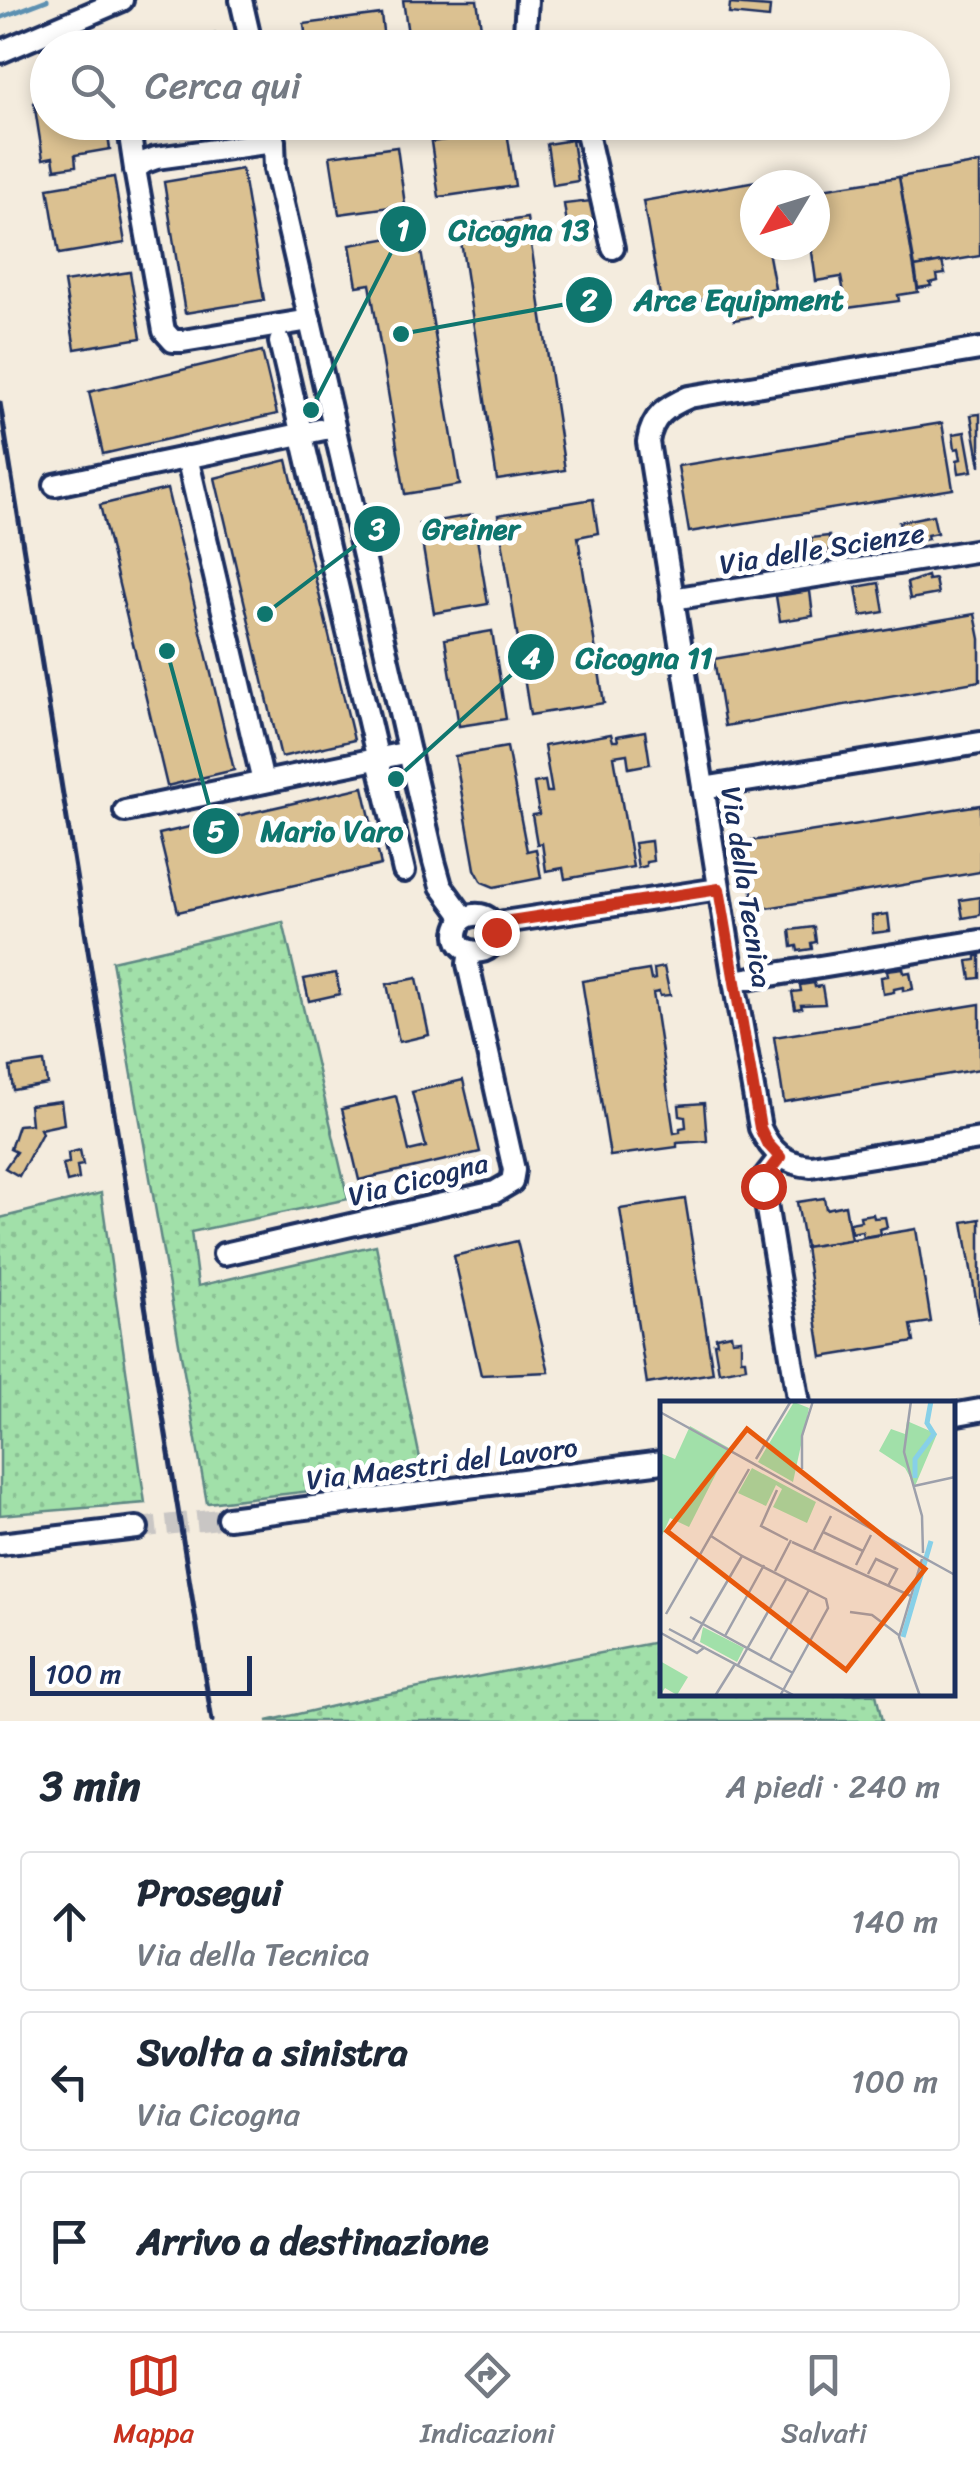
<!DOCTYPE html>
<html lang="it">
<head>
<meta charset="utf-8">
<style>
	:root { --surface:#fff; --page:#f6f6f7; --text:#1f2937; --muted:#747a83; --line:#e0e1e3; --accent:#c8321e }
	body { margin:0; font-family:Sriracha,sans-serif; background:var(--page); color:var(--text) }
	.compass { position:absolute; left:740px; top:170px; width:90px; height:90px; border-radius:50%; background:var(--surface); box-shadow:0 5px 15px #0003; rotate:232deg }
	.scale { position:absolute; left:30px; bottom:25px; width:222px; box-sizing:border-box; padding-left:10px; border:5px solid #1b2f5e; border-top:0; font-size:28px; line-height:35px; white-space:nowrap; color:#1b2f5e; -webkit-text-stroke:8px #fff; paint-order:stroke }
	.stop { position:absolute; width:30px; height:30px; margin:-22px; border:8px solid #c8321e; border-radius:50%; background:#fff }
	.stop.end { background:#c8321e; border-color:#fff; box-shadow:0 2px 10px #0008 }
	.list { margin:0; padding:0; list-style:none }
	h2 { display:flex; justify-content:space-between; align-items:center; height:130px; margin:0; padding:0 40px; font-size:42px }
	h2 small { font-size:32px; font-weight:400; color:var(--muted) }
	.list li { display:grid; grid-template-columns:65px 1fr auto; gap:30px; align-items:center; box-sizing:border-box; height:140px; margin:0 20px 20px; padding:0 20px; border:2px solid var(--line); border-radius:10px }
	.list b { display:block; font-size:38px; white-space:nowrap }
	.list p { margin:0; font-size:32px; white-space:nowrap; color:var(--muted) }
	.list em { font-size:32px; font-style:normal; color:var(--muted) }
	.icon { flex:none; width:55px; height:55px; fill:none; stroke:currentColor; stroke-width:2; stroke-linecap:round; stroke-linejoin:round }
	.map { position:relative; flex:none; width:980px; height:1721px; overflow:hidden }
	.search { position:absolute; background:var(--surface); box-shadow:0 5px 15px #0003; left:30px; right:30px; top:30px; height:110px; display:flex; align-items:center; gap:25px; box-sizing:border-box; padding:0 35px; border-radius:55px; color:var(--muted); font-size:38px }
	.sheet { height:610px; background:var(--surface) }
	nav { display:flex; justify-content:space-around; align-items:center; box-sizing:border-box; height:140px; border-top:2px solid var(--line); background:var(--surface); font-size:28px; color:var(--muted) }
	nav a { display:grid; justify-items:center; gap:5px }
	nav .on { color:var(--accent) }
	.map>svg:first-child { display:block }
</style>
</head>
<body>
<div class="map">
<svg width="980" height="1721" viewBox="0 0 980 1721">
	<defs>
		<pattern id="grass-dots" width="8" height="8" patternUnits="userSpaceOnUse" patternTransform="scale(2.5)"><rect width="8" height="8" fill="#a1e0a9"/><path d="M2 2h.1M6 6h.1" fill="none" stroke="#8ac094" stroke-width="1.8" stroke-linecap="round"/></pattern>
	</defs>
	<rect width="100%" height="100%" fill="#f4ecde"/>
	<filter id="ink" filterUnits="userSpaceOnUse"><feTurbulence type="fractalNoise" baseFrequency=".01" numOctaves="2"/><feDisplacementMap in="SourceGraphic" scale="20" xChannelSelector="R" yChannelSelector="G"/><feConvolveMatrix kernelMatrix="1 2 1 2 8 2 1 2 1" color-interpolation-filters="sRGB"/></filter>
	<g filter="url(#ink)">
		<g fill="url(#grass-dots)" stroke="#5e8884" stroke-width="2.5">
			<path d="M283,922l65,277 -157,33 7,54 178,-41 48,233 -217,25 -95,-542z"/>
			<path d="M101,1193l44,310 -145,12v-297z"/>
			<path d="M662,1641v53h214l6,27h-615l101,-23z"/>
		</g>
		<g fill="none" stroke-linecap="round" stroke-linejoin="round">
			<path stroke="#5c90b1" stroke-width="5" d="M0,18l47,-18"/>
		</g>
		<g fill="#dbc191" stroke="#1b2f5e" stroke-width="2.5">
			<path d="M403,0h74l7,48h-74z"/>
			<path d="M730,4l40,3 -1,11 -40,-4z"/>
			<path d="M381,14l4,34h-78l-3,-24z"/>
			<path d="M215,34l3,14h-38v-8z"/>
			<path d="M48,100v22h58l4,27 -35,6 1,11 -21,3 -2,-12 -10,2 -9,-57z"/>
			<path d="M156,122h63l-61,11z"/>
			<path d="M507,131l8,55 -76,11 -8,-55z"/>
			<path d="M572,140l6,41 -25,4 -6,-41z"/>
			<path d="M397,147l8,58 -66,9 -9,-58z"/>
			<path d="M980,163v93l-65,11 -16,-90z"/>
			<path d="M242,169l22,131 -79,13 -21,-131z"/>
			<path d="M114,177l11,66 -66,11 -11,-66z"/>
			<path d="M899,177l19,115 -20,3 1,6 -52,7 -6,-31 -25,4 -5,-36h4v-55z"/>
			<path d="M756,181l-1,64h12l8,43 -12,3 4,23 -33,6 -5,-25 -67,12 -19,-106z"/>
			<path d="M591,201l4,26 -27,4 -4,-27z"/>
			<path d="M527,218l38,252 -68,10 -38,-252z"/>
			<path d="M418,233l42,252 -55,9 -35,-210 -13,2 -7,-41z"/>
			<path d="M942,262l3,12 -8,1 1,6 -8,2 1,3 -13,2 -3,-21z"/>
			<path d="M130,272l11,66 -66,11 -11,-67z"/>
			<path d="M262,351l15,63 -174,40 -14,-62z"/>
			<path d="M980,414v52l-9,-51z"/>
			<path d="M942,423l11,66 -264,43 -11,-66z"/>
			<path d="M965,432l7,39 -13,2 -2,-13 4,-1 -2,-11 -4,1 -2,-15z"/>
			<path d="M287,460l67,280 -73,17 -66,-279z"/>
			<path d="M167,489l67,281 -67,16 -67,-281z"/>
			<path d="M593,499l5,34 -20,4 26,166 -74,12 -32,-200z"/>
			<path d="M473,515l15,89 -54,9 -15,-89z"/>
			<path d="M933,515l4,18 -10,2 1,4 -16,3 -1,-4 -8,2 -4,-18z"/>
			<path d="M829,536l1,18 -17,2 -2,-18z"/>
			<path d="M927,576l1,4 7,-1 3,15 -28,5 -3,-16z"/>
			<path d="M879,583l5,29 -23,4 -5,-29z"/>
			<path d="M810,591l3,25 -33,5 -4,-25z"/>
			<path d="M975,614l5,25v42l-255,45 -11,-67z"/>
			<path d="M492,631l14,88 -47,7 -14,-87z"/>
			<path d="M645,731l5,33 -21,4 -2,-14 -13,2 19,111 -68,12 -2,-11 -17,3 -4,-28 -5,1 -5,-29 7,-1 -5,-31 11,-2 2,11h5l-8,-46 67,-12 2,7h5l-1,-5z"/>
			<path d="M507,747l20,104 9,-2 5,29 -47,9 -12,-5 -7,-13 -20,-113z"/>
			<path d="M363,787l18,78 -203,47 -19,-78z"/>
			<path d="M980,805v67l-225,38 -11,-68z"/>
			<path d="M651,841l2,20 -7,1v4l-8,2 -4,-25z"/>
			<path d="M980,897v18l-17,3 -3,-18z"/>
			<path d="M888,914l2,17 -17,2 -1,-17z"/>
			<path d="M814,927l2,15 -5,1 1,6 -14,2 -1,-5 -5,1 -2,-17z"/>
			<path d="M976,956h4v22l-9,1 -3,-18 8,-1z"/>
			<path d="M664,967l6,28 -10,1 -1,-4 -6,1 21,140 6,-1v-4l6,-1 -1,-10 -5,-1 -1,-11 25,-2 3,38 -30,2v4l-67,9 -28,-175 67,-11 2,10 4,-1 -1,-10z"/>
			<path d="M903,968l1,5 6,-1 3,17 -10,2v-4l-9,2v3l-11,2 -2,-17 7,-1 -1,-6z"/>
			<path d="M336,973l4,21 -31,7 -5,-22z"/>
			<path d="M417,978l12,57 -30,7 -12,-58z"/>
			<path d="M814,983l1,4 7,-1 3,18 -24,1 1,3 -7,1 -3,-17 9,-1 -1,-6z"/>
			<path d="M980,1004v65l-196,33 -10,-65z"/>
			<path d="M44,1062l3,22 -34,6 -3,-23z"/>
			<path d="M463,1080l17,72 -121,28 -17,-71 54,-13 13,55 17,-4 -14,-55z"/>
			<path d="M61,1101l3,23 -24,5 2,4 -23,43 -14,-8 11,-16 -6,-3 8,-24 13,-1 -2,-19z"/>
			<path d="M80,1150l3,15 -6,1 2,13 -12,3 -4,-18 6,-1 -1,-10z"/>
			<path d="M824,1198l2,11 19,-4 6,35 -46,7 -8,-45z"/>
			<path d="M685,1199l28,174 -66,11 -27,-175z"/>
			<path d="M873,1214l1,4 11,-1 2,10 -7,2 1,5 -18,3 -1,-6 -11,2 -1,-10 11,-2 -1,-5z"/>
			<path d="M980,1219v104l-17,-101z"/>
			<path d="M916,1229l15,93 -20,3 3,17 -92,15 -17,-110z"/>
			<path d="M517,1241l32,131 -68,3 -27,-119z"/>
			<path d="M731,1334l1,6 9,-1v20h4l1,8 -27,5 -5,-29h3l-1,-6z"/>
		</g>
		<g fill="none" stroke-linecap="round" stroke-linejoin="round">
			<path stroke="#c9c6c4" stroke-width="20" stroke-dasharray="20 10" stroke-linecap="butt" d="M137,1528l91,-10"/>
			<defs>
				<g id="minor">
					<path d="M241,0l11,48"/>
					<path d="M524,48l3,-48"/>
					<path d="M0,52l122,-52"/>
					<path d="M128,122l7,47"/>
					<path d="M269,122l5,20 1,27 159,692 7,25 19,26 2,8c-23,38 42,43 32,8 -4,-16 -21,-16 -32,-8"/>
					<path d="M544,122l42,7 27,119"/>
					<path d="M274,142l-118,16 -11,4 -10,7 29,162 9,10h10l127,-21"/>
					<path d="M280,342l124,529"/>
					<path d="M980,349l-291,48c-23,10 -37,19 -41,45l86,539 26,147c11,24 25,36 51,38l169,-27"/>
					<path d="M187,457l76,325"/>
					<path d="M55,485l279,-58"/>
					<path d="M672,599l308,-49"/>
					<path d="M703,788l277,-45"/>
					<path d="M125,811l284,-59"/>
					<path d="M494,926l10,-4 215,-33"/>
					<path d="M734,981l246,-40"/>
					<path d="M780,1157l-14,18 -3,10 36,219"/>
					<path d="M224,1254l271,-62 17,-10 2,-12 -46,-206 2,-13"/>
					<path d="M952,1415l28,-5"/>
					<path d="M228,1518l434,-56"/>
					<path d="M0,1544l137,-16"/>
				</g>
			</defs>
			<use href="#minor" stroke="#1b2f5e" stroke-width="28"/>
			<use href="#minor" stroke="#fff" stroke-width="20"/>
			<path stroke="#1b2f5e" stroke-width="5" d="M0,403l212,1318"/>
		</g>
	</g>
	<g fill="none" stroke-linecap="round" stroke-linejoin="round" filter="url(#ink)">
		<path stroke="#c8321e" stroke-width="12" d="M496,932l-2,-6 10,-4 215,-33 41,239 7,15 13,14 -14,18 -3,11"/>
	</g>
	<g text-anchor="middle" stroke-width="10" stroke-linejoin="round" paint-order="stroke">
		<g font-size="28" fill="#1b2f5e" stroke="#fff">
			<text transform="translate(822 548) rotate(-9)" y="10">Via delle Scienze</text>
			<text transform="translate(747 887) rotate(81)" y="10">Via della Tecnica</text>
			<text transform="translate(418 1179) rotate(-14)" y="10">Via Cicogna</text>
			<text transform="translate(442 1463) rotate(-7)" y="10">Via Maestri del Lavoro</text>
		</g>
	</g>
	<g transform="translate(660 1401)">
		<rect width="295" height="295" fill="#f4ecde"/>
		<path d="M134,1l15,6 -16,74 -35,-20zM30,25l39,22 -40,79 -19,-9 -10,22v-87l15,6zM92,67l64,34 -9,21 -34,-16 9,-18 -6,-4 -10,21 -28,-13zM43,226l41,21 -7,14 -37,-20z" fill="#a1e0a9"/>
		<path d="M247,20l30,13 -22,52 -10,-18 -26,-17 12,-22 14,5zM0,260l28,16 -11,18 -12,-7 -5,8z" fill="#a1e0a9"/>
		<path fill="none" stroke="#87d0e8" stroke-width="5" d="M255,77v-19l19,-25 -7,-11 4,-22M243,236l28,-96"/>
		<path fill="none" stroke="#9da0ab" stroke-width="2.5" d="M251,0l-7,51 18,64 1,37M0,11l295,163M96,58l35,-58M142,68v-33l11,-35M254,85l41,-9M117,89l-16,36 27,14M163,131l40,19M51,135l31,20M132,141l119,54M154,149l17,-34M196,164l15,-30M115,170l16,-31M208,173l8,-15 21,10 -9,17M190,211l22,3 28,21M6,213l83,-145M30,216l103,56M9,228l126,67M1,232l36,20 8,-6M65,235l39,-71M33,239l49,-84 84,43 2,9 -48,88M110,259l39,-70M78,264l49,-87M55,295l20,-32M260,295l-21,-59 23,-78"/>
		<path fill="#e8590c" fill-opacity="0.15" stroke="#e8590c" stroke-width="5" d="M87,28l178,140 -79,101 -179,-139z"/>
		<rect width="295" height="295" fill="none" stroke="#1b2f5e" stroke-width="5"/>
	</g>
	<path fill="none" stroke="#0f766e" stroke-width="4" d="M311 410L403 229M401 334L589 300M265 614L377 529M396 779L531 657M167 651L216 831"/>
	<g fill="#0f766e" stroke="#fff" stroke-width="4">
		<circle cx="311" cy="410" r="10"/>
		<circle cx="401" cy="334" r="10"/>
		<circle cx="265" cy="614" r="10"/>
		<circle cx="396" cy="779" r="10"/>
		<circle cx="167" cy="651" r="10"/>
		<circle cx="403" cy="229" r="25"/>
		<circle cx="589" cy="300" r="25"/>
		<circle cx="377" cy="529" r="25"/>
		<circle cx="531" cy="657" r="25"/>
		<circle cx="216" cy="831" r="25"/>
	</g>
	<g font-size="30" text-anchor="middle" font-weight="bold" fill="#fff">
		<text x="403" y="240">1</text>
		<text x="589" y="310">2</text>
		<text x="377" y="539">3</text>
		<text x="531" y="668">4</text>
		<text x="216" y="841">5</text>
	</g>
	<g font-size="30" text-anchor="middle" font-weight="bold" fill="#0f766e" stroke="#fff" stroke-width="10" stroke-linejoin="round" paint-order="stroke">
		<text x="519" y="240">Cicogna 13</text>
		<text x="739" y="310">Arce Equipment</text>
		<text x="471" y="539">Greiner</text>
		<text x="644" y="668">Cicogna 11</text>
		<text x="332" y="841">Mario Varo</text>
	</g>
</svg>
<svg class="compass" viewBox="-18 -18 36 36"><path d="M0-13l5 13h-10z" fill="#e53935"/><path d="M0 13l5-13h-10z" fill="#747a83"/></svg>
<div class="scale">100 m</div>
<div class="stop" style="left:763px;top:1186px"></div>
<div class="stop end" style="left:496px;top:932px"></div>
<div class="search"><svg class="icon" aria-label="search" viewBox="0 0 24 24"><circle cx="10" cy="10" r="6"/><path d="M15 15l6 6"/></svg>Cerca qui</div>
</div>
<section class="sheet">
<h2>3 min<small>A piedi · 240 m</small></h2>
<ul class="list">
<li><svg class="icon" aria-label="ahead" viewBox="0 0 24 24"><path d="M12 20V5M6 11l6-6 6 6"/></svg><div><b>Prosegui</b><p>Via della Tecnica</p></div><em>140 m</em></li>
<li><svg class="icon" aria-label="left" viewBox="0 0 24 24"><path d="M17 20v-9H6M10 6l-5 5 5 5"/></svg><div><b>Svolta a sinistra</b><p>Via Cicogna</p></div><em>100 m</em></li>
<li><svg class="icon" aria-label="arrive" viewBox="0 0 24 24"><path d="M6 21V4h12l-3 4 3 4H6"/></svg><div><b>Arrivo a destinazione</b></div></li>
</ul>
</section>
<nav>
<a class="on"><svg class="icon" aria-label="map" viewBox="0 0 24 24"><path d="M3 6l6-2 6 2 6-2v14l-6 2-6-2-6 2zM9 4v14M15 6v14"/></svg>Mappa</a>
<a><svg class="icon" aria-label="directions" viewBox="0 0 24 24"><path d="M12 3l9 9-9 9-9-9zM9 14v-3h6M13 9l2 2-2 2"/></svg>Indicazioni</a>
<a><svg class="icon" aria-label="saved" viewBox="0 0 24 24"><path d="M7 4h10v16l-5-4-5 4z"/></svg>Salvati</a>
</nav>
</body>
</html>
